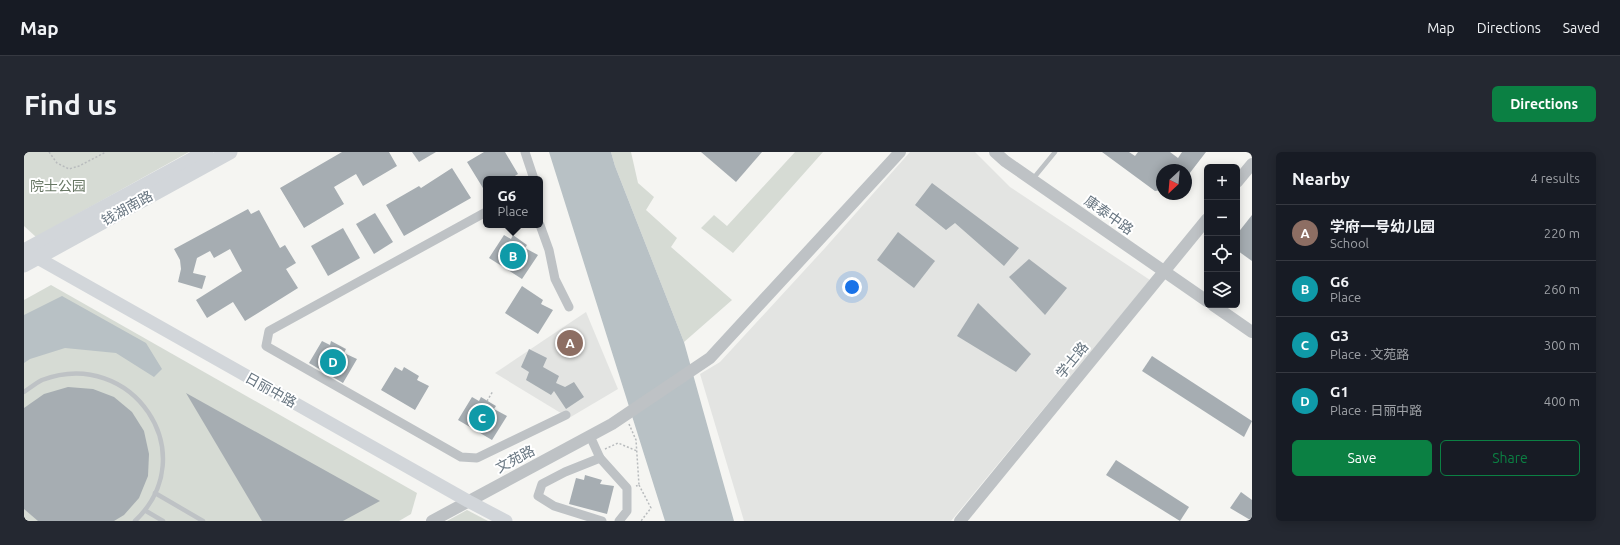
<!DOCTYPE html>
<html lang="en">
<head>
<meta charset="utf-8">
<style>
	:root { --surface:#171b24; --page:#242831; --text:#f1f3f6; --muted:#9ea1a6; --line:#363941; --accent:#0b8043 }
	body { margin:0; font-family:Ubuntu,"Noto Sans SC",sans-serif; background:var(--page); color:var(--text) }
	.controls { position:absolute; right:12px; top:12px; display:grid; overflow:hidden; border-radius:6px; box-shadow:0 2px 10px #0003 }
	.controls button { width:36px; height:36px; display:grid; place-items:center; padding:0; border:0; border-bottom:1px solid var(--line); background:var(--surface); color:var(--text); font:20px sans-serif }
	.compass { position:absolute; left:1132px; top:12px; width:36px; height:36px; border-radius:50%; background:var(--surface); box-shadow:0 2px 10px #0003; rotate:206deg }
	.you { position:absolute; left:828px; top:135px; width:14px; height:14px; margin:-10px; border:3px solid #fff; border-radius:50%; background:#1a73e8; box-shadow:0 0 0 6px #1a73e833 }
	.badge { display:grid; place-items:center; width:26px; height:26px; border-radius:50%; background:var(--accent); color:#fff; font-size:13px; font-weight:700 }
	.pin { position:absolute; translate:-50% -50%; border:2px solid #fff; box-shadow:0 1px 4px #0006 }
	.popup { position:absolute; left:459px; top:24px; width:60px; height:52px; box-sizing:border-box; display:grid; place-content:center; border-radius:6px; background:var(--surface); filter:drop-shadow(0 1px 3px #0005); font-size:13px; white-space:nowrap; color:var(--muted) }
	.popup b { font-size:15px; color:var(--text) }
	.popup::after { content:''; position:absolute; left:50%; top:100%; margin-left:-8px; border:8px solid transparent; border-top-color:var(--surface) }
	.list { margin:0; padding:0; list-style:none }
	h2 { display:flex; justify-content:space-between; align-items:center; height:52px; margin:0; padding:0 16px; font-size:17px }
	h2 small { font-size:13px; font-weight:400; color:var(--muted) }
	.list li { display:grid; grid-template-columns:26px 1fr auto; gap:12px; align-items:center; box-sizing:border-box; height:56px; padding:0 16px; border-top:1px solid var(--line) }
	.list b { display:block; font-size:15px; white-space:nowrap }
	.list p { margin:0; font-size:13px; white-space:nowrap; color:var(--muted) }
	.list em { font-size:13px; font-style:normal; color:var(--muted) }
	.actions { display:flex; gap:8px; padding:12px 16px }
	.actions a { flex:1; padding:9px 0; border:1px solid var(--accent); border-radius:6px; text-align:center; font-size:14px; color:var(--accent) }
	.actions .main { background:var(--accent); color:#fff }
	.icon { flex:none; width:22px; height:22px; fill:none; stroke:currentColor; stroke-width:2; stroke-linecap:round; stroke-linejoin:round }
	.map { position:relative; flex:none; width:1228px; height:369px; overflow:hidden; border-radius:6px }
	header { display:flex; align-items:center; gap:24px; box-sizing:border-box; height:56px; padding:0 20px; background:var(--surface); border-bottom:1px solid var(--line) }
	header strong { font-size:19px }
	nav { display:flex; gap:22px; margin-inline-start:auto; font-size:14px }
	.intro { display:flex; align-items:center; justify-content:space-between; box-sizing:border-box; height:96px; padding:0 24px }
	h1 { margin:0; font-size:28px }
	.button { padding:10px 18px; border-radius:6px; background:var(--accent); color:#fff; font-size:14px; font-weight:700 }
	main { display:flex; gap:24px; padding:0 24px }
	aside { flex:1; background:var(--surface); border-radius:6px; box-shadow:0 2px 10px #0003 }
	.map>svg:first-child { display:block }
</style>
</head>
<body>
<header>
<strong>Map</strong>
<nav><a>Map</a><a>Directions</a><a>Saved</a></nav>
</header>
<div class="intro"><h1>Find us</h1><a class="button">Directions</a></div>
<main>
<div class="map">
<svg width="1228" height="369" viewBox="0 0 1228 369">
	<rect width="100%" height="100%" fill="#f5f5f2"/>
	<g fill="#e3e4e2">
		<path d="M886,0h65l35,35 140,93 -199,241h-207l-44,-147 20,-12 105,-114z"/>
		<path d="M562,160l32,77 -49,29 -74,-45z"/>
	</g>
	<g fill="#d6dbd4">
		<path d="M0,0h165l-153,85 -12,-11z"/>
		<path d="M587,0h20l7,31 16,14 -8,13 31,28 -6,9 61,53 -48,42 -69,-176z"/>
		<path d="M771,0h28l-90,101 -32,-25 13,-13 13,11z"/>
		<path d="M27,133l366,208 -6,21 -12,7h-375v-221z"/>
		<path d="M443,358l21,11h-41z"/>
	</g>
	<g fill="#b8c1c5">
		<path d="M525,0h62l4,14 69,176 50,179h-69z"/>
		<path d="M38,144l84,47 16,26 -8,8 -38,-24 -51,-5 -35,11 -6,4v-48z"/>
	</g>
	<g fill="#a6adb2">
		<path d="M318,0h47l8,14 -34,20 -7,-12 -22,13 10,17 -40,24 -24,-40z"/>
		<path d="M388,0h24l-17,10z"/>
		<path d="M460,0h21l13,22 -8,5h-24v14l-19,-31z"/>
		<path d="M677,0h61l-26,30z"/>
		<path d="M1078,0h27l6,4 3,-4h32l8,6 4,-6h24l-20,26v-8h-24v20l-7,1z"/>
		<path d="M428,16l19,30 -67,38 -18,-31 33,-19 2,2z"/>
		<path d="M908,31l87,65 -15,18 -49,-43 -9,7 -31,-25z"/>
		<path d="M224,57l3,5 8,-4 21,38 5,-3 11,18 -10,6 12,19 -53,33 -12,-19 -26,16 -11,-18 46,-29 -12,-22 -16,9 -4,-7 -13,7 -4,15 13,3 -4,13 -24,-7 3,-13 -1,-9 -6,-11z"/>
		<path d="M351,61l18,29 -19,12 -18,-30z"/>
		<path d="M1228,63v46l-14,-10 -1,-17z"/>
		<path d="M319,76l17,30 -32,18 -17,-30z"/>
		<path d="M874,80l37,29 -21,27 -37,-28z"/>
		<path d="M480,83l7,4 2,-4 14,10 -2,3 13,7 -16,24 -33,-21z"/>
		<path d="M1005,107l38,29 -22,27 -36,-38z"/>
		<path d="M498,134l21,14 -2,4 12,6 -15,24 -33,-21z"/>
		<path d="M954,151l53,51 -15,18 -59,-36z"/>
		<path d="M298,189l8,4 1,-4 15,8 -2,4 13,6 -14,24 -34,-20z"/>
		<path d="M505,197l18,9 -4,9 16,9 -3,7 9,4 9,-5 10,15 -18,12 -12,-18 -3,4 -25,-15 3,-8 -8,-5z"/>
		<path d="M1128,204l100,65 -8,16 -102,-66z"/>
		<path d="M371,215l7,4 2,-4 15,9 -2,4 12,6 -14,24 -34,-20z"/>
		<path d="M44,235l25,2 21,8 18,15 12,19 5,23 -1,22 -9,22 -15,17 -10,6h-76l-14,-12v-101l20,-14z"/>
		<path d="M162,241l194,108 -37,20h-81z"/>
		<path d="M448,245l7,4 2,-4 15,9 -2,3 13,7 -15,24 -34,-20z"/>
		<path d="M1092,308l73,47 -9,14 -74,-46z"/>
		<path d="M561,323l17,5 -2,4 14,2 -7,28 -38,-10 7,-26 8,2z"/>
		<path d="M1217,340l11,8v21l-22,-13z"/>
	</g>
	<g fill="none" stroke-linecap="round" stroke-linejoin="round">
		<g stroke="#b8bbbd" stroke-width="1.5" stroke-dasharray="2 2" stroke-linecap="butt">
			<path d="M25,0l8,11 12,6 10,-3 27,-14"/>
			<path d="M463,249l6,-10"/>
			<path d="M605,272l7,16 3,45 -3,1"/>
			<path d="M581,297l13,-6 19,8"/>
			<path d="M615,333l12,23 -10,13"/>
		</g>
		<g stroke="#bec2c5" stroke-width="4.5">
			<path d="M1008,28l23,-28"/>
			<path d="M0,240c6,-4 12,-9 18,-12 90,-34 163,74 93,141"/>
			<path d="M131,341l48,28"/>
			<path d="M122,359l17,10"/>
		</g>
		<g stroke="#bec2c5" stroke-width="9">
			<path d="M501,0l9,27"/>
			<path d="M462,60l-217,119 -3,15 195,111 16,1 89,-43"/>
			<path d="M516,73l9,25 6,29 14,28"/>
			<path d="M566,284l10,22 27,30v23l-8,10"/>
			<path d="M576,306l-35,14 -23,12 -4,12 16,10 48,15"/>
		</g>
		<g stroke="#bec2c5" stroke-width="12">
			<path d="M971,0l10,9 202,140"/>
			<path d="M1213,30l15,-18"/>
			<path d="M1189,153l39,27"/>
			<path d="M408,369l180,-97 98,-66 190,-206"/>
			<path d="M936,369l247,-302"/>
		</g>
		<path stroke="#d2d6da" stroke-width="13" d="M7,100l5,5 432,244 38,20"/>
		<g stroke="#d2d6da" stroke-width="15">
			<path d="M0,99l182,-99"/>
			<path d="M0,113l206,-113"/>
		</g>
	</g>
	<g text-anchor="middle" stroke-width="4" stroke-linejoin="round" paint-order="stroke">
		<g font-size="14" fill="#697865" stroke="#fff">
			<text x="34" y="39">院士公园</text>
		</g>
		<g font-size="14" fill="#677580" stroke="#fff">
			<text transform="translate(103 56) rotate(-29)" y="5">钱湖南路</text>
			<text transform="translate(1085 63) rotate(35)" y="5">康泰中路</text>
			<text transform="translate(1048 208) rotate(-51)" y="5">学士路</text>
			<text transform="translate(247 238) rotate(29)" y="5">日丽中路</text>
			<text transform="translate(491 307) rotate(-28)" y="5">文苑路</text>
		</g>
	</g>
</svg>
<div class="controls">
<button>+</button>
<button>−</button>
<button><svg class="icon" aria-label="locate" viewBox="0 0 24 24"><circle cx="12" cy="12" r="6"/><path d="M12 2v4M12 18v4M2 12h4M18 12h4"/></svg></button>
<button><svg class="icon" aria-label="layers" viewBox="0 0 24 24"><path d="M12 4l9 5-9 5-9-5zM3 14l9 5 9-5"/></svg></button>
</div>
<svg class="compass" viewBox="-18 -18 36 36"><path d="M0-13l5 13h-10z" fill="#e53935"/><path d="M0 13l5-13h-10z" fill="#9ea1a6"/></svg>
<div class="you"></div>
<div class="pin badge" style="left:546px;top:191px;background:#8d6e63">A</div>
<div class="pin badge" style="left:489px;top:104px;background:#0f9aa8">B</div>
<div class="popup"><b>G6</b>Place</div>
<div class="pin badge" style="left:458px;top:266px;background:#0f9aa8">C</div>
<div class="pin badge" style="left:309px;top:210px;background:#0f9aa8">D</div>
</div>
<aside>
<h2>Nearby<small>4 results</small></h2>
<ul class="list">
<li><span class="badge" style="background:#8d6e63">A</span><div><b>学府一号幼儿园</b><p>School</p></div><em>220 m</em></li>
<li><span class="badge" style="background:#0f9aa8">B</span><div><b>G6</b><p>Place</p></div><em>260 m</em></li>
<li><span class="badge" style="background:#0f9aa8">C</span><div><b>G3</b><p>Place · 文苑路</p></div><em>300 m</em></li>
<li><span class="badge" style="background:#0f9aa8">D</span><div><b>G1</b><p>Place · 日丽中路</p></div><em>400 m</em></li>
</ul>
<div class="actions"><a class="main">Save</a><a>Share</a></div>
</aside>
</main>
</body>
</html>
